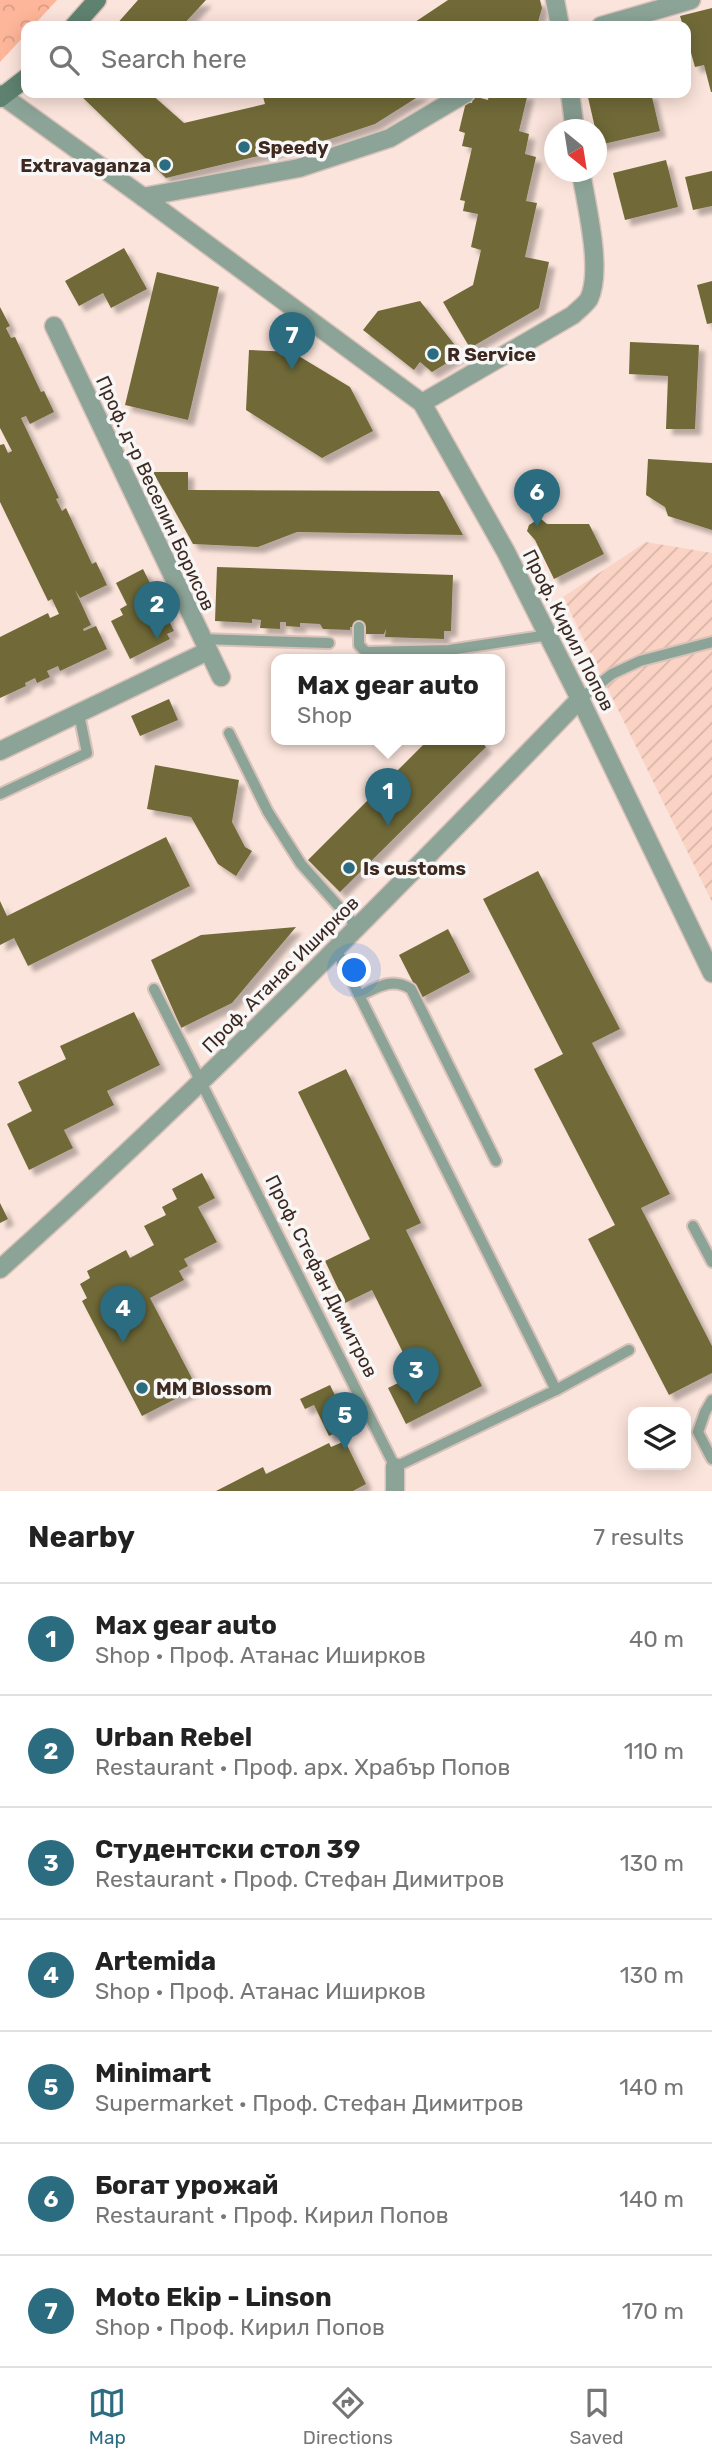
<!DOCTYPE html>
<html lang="en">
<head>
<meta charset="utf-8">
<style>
	:root { --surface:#fff; --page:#f6f6f6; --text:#222; --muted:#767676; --line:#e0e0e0; --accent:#2c6c80 }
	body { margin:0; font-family:Rubik,sans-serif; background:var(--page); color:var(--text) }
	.controls { position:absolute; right:21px; bottom:21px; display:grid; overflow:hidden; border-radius:14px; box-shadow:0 4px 18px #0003 }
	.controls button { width:63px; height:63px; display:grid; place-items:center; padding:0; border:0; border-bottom:2px solid var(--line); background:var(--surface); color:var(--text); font:35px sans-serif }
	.compass { position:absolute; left:544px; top:119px; width:63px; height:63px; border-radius:50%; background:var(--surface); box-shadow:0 4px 18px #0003; rotate:150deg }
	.you { position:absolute; left:355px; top:971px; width:24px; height:24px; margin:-18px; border:5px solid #fff; border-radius:50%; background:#1a73e8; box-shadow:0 0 0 10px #1a73e833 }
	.badge { display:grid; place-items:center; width:46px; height:46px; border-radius:50%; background:var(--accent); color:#fff; font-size:23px; font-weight:700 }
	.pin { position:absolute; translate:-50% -58px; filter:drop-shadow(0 2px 4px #0008) }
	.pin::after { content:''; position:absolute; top:37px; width:24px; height:21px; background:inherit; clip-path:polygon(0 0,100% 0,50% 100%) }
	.popup { position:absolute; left:271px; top:654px; width:234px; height:91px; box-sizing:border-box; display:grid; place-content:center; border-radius:14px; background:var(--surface); filter:drop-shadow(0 2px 5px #0005); font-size:23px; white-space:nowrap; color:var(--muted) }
	.popup b { font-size:26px; color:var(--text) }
	.popup::after { content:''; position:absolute; left:50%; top:100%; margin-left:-14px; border:14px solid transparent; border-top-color:var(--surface) }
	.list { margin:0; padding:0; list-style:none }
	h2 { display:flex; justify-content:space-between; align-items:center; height:91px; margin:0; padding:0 28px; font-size:30px }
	h2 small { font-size:23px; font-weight:400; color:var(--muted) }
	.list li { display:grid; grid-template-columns:46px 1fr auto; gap:21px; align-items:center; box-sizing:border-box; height:112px; padding:0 28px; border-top:2px solid var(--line) }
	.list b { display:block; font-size:26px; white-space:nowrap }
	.list p { margin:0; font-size:23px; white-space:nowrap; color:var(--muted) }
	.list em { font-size:23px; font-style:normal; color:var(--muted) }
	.icon { flex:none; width:38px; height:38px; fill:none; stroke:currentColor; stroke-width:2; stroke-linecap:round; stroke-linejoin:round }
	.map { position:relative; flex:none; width:712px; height:1491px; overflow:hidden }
	.search { position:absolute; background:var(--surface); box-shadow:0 4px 18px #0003; left:21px; right:21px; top:21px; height:77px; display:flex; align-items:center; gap:18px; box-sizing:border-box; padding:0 24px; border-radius:14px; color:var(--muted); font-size:26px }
	.sheet { height:875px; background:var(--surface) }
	nav { display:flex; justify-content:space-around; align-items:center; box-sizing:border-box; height:98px; border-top:2px solid var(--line); background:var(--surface); font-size:19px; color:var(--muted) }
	nav a { display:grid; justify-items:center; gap:4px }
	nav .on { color:var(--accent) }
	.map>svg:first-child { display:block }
</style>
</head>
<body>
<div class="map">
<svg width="712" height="1491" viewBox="0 0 712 1491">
	<defs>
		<pattern id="industrial-furrows" width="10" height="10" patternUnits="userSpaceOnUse" patternTransform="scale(1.75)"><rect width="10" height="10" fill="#fbd3c4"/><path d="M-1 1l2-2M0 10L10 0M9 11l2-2" fill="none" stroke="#d8b5a8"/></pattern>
		<pattern id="park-crowns" width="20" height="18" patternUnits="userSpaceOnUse" patternTransform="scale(1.75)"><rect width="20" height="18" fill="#feb69a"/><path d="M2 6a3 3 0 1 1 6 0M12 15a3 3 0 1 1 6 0" fill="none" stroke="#db9c84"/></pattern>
		<filter id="shadow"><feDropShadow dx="6" dy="6" stdDeviation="2" flood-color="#0004"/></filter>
	</defs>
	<rect width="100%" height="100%" fill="#fbe4db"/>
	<path fill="url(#industrial-furrows)" d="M646,542l66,11v349l-149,-305z"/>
	<path fill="url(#park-crowns)" d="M0,0h57l-24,26h-7v8l-26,28z"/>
	<g fill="#716a37" filter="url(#shadow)">
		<path d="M138,0h68l-24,26h-67z"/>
		<path d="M448,0h92l2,8 -4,14 -4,4h-125z"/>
		<path d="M712,8v84h-1l-7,-27 -9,2 -9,-32v-9h-3l-3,-10z"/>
		<path d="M78,93h72l34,30 81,-19 -3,-11h162l-49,31 -45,15 -164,39z"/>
		<path d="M489,93h39l-9,38 10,3 -4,20 11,3 -10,44 11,2 -12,54 24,5 -10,46 -69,40 -27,-46 30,-17 8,-35 -10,-3 7,-33 -15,-3 2,-10 -5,-1 12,-52 -10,-2 3,-13 -6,-2 7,-29 6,1 1,-7 15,4z"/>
		<path d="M587,93h64l9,38 -61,14z"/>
		<path d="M666,160l12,47 -53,13 -12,-47z"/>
		<path d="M712,171v35l-19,4 -8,-33z"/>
		<path d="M124,248l23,41 -36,19 -8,-15 -24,13 -14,-25z"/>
		<path d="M157,272l62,15 -31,133 -63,-15z"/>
		<path d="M712,281v42l-5,1 -10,-39z"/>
		<path d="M420,301l42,53 -30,18 -12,-10 -6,8 -51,-40 15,-19z"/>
		<path d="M0,307l10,19 -4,2 5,10 4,-1 26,55 3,-1 10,21 -24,12 -4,-8 -5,2 38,80 -3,1 6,12 4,-3 26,56 4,-2 11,23 -27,13 -5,-8 16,35 -8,4 1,2 12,-5 11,23 -47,22 -2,-5 -11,5 3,6 -13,6 -2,-5 -10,5 1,3 -26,12v-61l48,-24 2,5 9,-4 -7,-15 -4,2 -48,-99v-57l4,-1 4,9 4,-2 -12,-23z"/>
		<path d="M630,342l69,3 -4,84h-29l2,-53 -39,-2z"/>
		<path d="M249,350l43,2 58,35 23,44 -51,27 -76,-48z"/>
		<path d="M648,459l64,4v67l-44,-14 -3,-9 -19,-12z"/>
		<path d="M153,472h35v18l251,1 24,44 -166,-3 -39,15 -65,-3z"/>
		<path d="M540,518l7,6h42l15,30 -50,25 -19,-39 -8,-9 2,-6z"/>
		<path d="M217,567l236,8 -2,56h-7v8l-59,-2 1,-8 -2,5h-19v-7h-15v3l-27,-1 -3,-5 -20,-1v4l-14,-1v-4h-6v7l-20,-1 1,-8 -9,-1v4l-37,-2z"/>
		<path d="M143,569l31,62 -7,3 3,5 -40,20 -19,-38 12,-6 -3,-6 7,-4 -11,-22z"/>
		<path d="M169,699l9,21 -38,16 -9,-20z"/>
		<path d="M428,740h52l6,7 -146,145 -32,-32z"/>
		<path d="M155,765l84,15 -7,42 13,25 7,4 -16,25 -18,-12 -27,-47 -44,-8z"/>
		<path d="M166,837l24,49 -162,80 -14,-28 -14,7v-44l7,15z"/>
		<path d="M538,871l82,158 -28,14 78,151 -29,14 71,138v27l-43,22 -81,-156 27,-14 -81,-156 29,-15 -80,-155z"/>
		<path d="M296,927l-64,76 -51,25 -30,-68 50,-25z"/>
		<path d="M448,929l22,43 -49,26 -22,-43z"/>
		<path d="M134,1012l26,53 -53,26 7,14 -50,25 9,18 -44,22 -22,-46 25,-13 -14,-29 48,-23 -6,-13z"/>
		<path d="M346,1069l75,154 -15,7 76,156 -76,38 -18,-36 26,-13 -42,-85 -27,13 -20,-42 45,-22 -72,-147z"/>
		<path d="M202,1173l13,25 -17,9 19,35 -33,17 4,7 -9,5 5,9 -34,18 47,90 -55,28 -60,-115 5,-3 -7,-14 10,-6 -3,-7 39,-21 4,8 24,-13 -10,-19 22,-11 -4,-8 15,-8 -5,-10z"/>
		<path d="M0,1203l8,16 -8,4z"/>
		<path d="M330,1385l20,41 -21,10 -15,-31 -9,4 -5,-10z"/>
		<path d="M345,1441l21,43 -13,7h-137l47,-24 3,7 63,-31 2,4z"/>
	</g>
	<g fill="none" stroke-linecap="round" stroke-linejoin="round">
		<defs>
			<g id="lane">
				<path d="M359,627v18l7,7 83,-2 100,-15"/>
				<path d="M202,639l127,4"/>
				<path d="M580,699l32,-25 28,-13 72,-19"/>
				<path d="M229,733l39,79 33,52 56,63"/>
				<path d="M0,794l87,-41 -8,-39"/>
				<path d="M336,949l220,441"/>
				<path d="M154,989l241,478 161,-77 73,-40"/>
				<path d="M359,996c19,-9 33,-19 52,-7l85,172"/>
				<path d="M693,1226l19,36"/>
				<path d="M712,1400l-7,12 -7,20 14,27"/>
			</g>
			<g id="street">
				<path d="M555,0l5,26"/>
				<path d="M601,26l90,-26"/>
				<path d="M570,93l5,37"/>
				<path d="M0,94l143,103 279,206 84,149 74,147 132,274"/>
				<path d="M143,197l156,-29 91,-30 76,-45"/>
				<path d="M54,326l167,351"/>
				<path d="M422,403l151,-88c5,-5 12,-10 16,-16 14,-29 -3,-95 -8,-127"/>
				<path d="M0,751l208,-100"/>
				<path d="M0,1269c202,-181 392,-375 580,-570"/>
				<path d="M395,1491v-24"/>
			</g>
			<g id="secondary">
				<path d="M74,26l23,-26"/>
				<path d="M0,98l26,-20"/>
			</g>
		</defs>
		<use href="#lane" stroke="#d9c2b9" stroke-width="14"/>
		<use href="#street" stroke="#d9c2b9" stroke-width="21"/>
		<use href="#secondary" stroke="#d9c2b9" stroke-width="21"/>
		<use href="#lane" stroke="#8ca497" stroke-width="10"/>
		<use href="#street" stroke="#8ca497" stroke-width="18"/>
		<use href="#secondary" stroke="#5f8270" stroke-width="18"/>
	</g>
	<g fill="#2c6c80" stroke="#f7f7f7" stroke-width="2.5">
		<circle cx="244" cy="147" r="7"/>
		<circle cx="165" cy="165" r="7"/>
		<circle cx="433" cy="354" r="7"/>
		<circle cx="349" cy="868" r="7"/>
		<circle cx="142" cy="1388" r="7"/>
	</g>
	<g text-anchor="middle" stroke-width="7" stroke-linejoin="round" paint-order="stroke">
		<g font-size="19" font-weight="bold" fill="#3e2920" stroke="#f7f7f7" text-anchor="start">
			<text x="258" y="154">Speedy</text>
			<text x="151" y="172" text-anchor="end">Extravaganza</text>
			<text x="447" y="361">R Service</text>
			<text x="363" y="875">Is customs</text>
			<text x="156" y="1395">MM Blossom</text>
		</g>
		<g font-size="19" fill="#3e2920" stroke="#f7f7f7">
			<text transform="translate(156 493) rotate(65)" y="7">Проф. д-р Веселин Борисов</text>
			<text transform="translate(569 630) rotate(63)" y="7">Проф. Кирил Попов</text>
			<text transform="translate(280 974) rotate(-45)" y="7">Проф. Атанас Иширков</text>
			<text transform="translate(322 1276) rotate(63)" y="7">Проф. Стефан Димитров</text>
		</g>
	</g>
</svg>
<div class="controls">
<button><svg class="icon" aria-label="layers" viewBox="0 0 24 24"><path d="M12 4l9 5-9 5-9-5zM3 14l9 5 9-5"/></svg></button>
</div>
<svg class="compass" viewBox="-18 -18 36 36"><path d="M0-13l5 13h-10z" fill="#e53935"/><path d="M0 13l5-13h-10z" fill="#767676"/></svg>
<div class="you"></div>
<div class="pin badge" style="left:388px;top:826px">1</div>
<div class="popup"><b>Max gear auto</b>Shop</div>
<div class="pin badge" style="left:157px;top:639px">2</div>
<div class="pin badge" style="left:416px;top:1405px">3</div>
<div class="pin badge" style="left:123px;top:1343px">4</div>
<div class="pin badge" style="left:345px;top:1450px">5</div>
<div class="pin badge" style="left:537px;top:527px">6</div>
<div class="pin badge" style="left:292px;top:370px">7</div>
<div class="search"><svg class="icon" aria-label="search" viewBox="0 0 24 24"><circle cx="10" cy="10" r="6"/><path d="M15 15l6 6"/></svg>Search here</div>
</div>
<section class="sheet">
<h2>Nearby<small>7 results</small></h2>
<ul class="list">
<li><span class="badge">1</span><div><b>Max gear auto</b><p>Shop · Проф. Атанас Иширков</p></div><em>40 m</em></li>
<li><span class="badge">2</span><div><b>Urban Rebel</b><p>Restaurant · Проф. арх. Храбър Попов</p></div><em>110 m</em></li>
<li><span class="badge">3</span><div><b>Студентски стол 39</b><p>Restaurant · Проф. Стефан Димитров</p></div><em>130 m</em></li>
<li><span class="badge">4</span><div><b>Artemida</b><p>Shop · Проф. Атанас Иширков</p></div><em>130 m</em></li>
<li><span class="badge">5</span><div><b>Minimart</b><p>Supermarket · Проф. Стефан Димитров</p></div><em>140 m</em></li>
<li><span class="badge">6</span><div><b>Богат урожай</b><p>Restaurant · Проф. Кирил Попов</p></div><em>140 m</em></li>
<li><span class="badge">7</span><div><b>Moto Ekip - Linson</b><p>Shop · Проф. Кирил Попов</p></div><em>170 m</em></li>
</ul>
</section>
<nav>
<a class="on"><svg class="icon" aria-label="map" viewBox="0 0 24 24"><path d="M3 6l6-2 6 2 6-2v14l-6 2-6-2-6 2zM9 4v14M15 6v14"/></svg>Map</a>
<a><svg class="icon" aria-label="directions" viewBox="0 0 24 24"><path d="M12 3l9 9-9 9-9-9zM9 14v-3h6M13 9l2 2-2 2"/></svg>Directions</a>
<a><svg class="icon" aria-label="saved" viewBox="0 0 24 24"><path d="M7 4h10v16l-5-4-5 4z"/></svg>Saved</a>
</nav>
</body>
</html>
